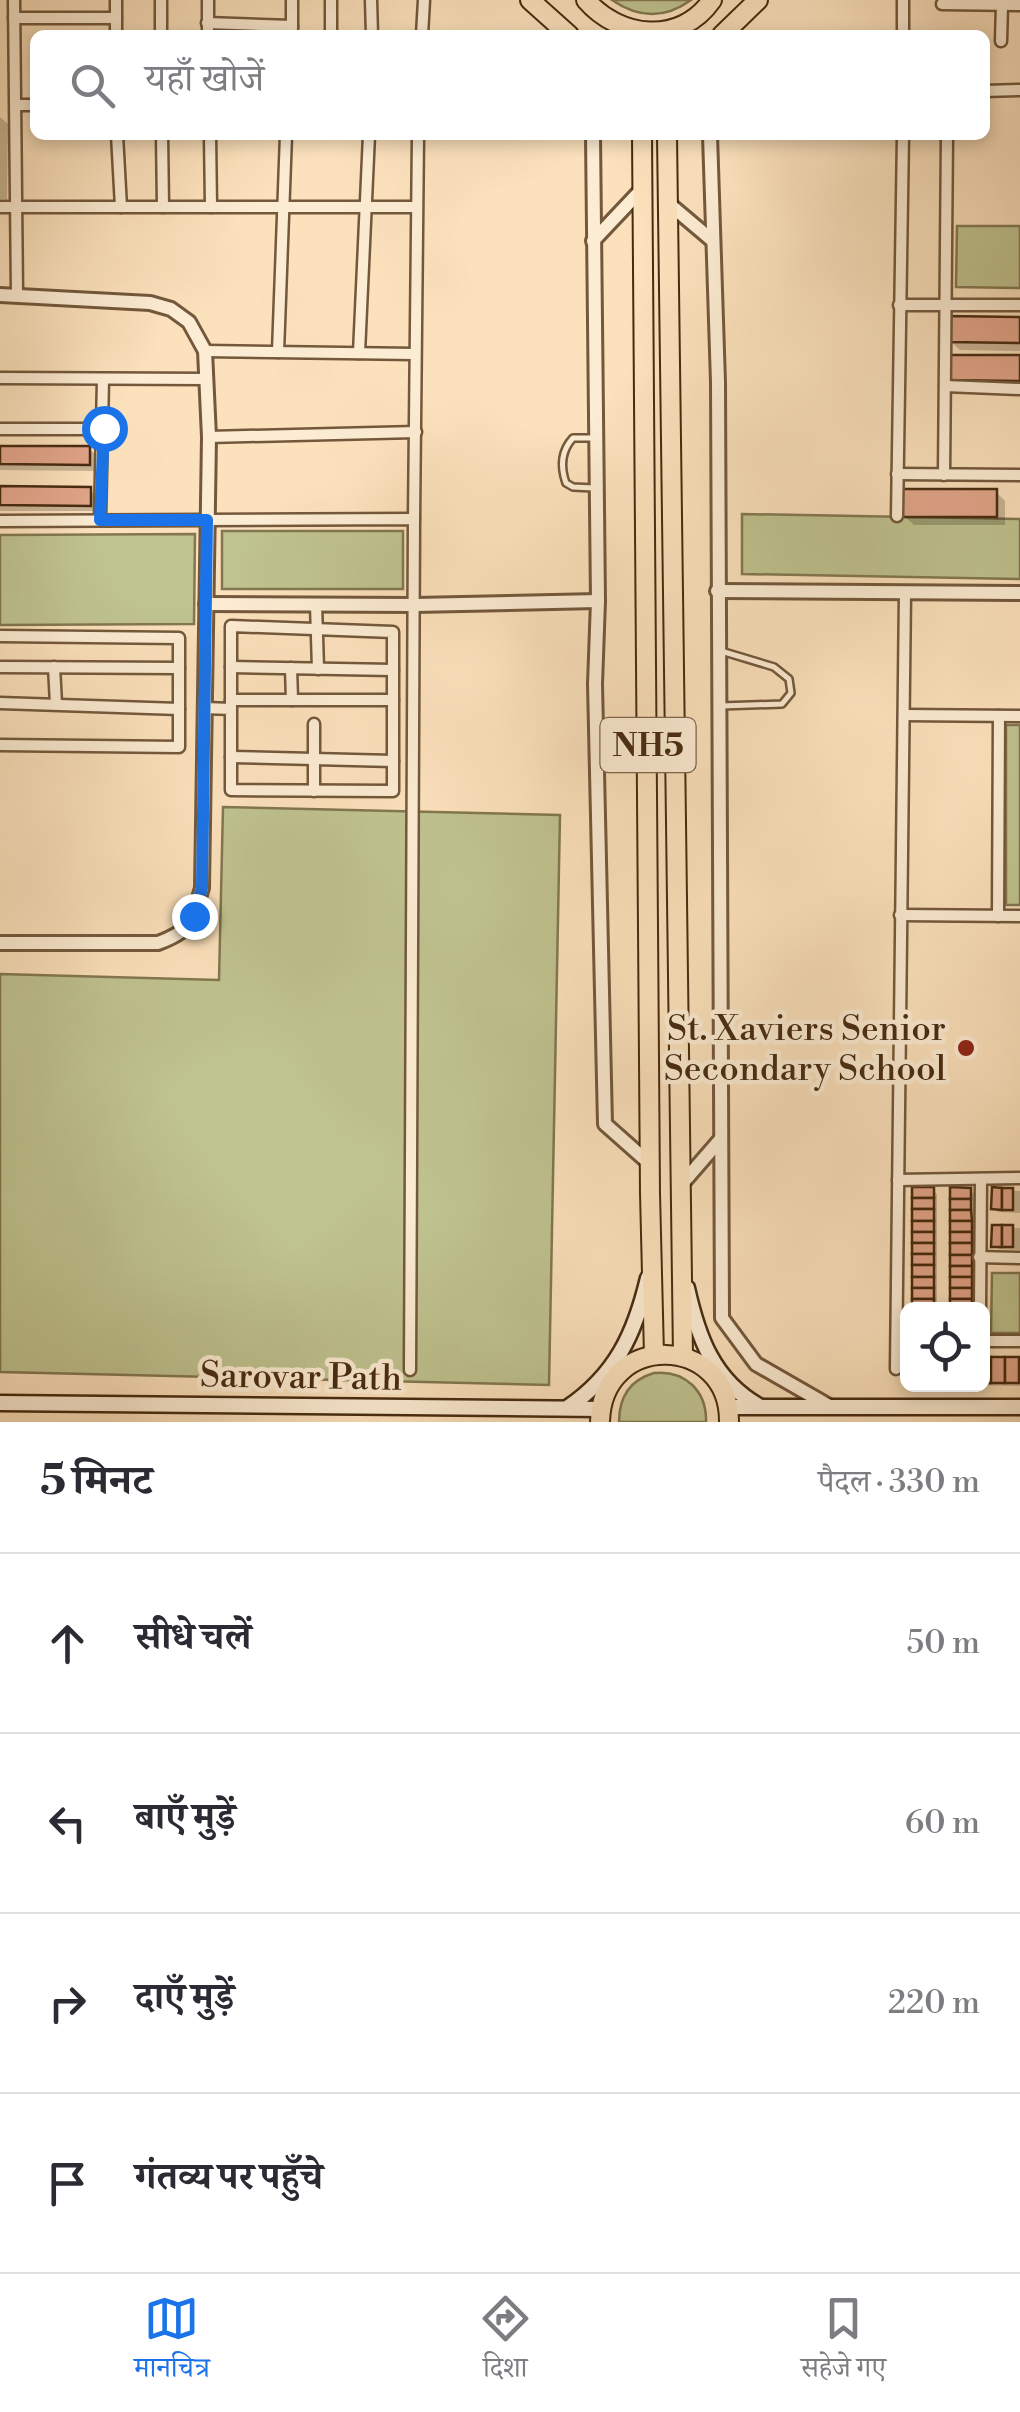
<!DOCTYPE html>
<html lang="hi">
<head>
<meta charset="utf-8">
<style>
	:root { --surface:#fff; --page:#f2f2f3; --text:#2b2b33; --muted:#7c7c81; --line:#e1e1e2; --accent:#1a73e8 }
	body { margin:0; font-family:"Libre Bodoni","Noto Serif Devanagari",serif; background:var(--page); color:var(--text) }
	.controls { position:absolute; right:30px; bottom:30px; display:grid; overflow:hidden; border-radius:15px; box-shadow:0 5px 15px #0003 }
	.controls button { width:90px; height:90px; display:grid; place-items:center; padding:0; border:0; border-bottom:2px solid var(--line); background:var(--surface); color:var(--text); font:50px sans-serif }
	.stop { position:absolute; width:30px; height:30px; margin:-22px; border:8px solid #1a73e8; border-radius:50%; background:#fff }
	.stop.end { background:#1a73e8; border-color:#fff; box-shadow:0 2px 10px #0008 }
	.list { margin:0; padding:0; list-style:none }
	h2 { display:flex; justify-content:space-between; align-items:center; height:130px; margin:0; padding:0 40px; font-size:42px }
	h2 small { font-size:32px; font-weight:400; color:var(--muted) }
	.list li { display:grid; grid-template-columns:65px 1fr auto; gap:30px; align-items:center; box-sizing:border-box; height:180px; padding:0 40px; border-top:2px solid var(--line) }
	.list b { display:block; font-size:38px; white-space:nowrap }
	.list em { font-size:32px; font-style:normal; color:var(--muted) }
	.icon { flex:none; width:55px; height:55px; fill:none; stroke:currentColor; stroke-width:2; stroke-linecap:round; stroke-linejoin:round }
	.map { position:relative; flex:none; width:1020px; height:1422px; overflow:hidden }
	.search { position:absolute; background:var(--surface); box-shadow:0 5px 15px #0003; left:30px; right:30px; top:30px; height:110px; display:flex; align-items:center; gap:25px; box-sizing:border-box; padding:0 35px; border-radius:15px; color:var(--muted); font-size:38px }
	.sheet { height:850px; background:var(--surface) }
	nav { display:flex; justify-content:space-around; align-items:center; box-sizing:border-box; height:140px; border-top:2px solid var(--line); background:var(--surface); font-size:28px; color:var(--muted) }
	nav a { display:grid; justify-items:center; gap:5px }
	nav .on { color:var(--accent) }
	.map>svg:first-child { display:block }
</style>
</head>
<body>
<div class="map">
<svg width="1020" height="1422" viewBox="0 0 1020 1422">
	<rect width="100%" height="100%" fill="#fbe1bc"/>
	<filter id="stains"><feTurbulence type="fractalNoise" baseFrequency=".002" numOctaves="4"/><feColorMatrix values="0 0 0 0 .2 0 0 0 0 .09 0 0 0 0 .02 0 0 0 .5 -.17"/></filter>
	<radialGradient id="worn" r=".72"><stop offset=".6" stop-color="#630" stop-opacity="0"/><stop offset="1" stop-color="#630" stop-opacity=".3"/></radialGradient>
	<g fill="#bfc390" stroke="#827750" stroke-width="2.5">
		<path d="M612,0h79c-26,19 -53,18 -79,0z"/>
		<path d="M957,226h63v62l-64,-1z"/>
		<path d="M742,514l278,5v60l-278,-5z"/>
		<rect x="222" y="531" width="181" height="58"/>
		<path d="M195,534l-1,90 -194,1v-90z"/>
		<rect x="1006" y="725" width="14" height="180"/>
		<path d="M223,807l337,8 -11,570 -549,-13v-398l219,6z"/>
		<path d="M992,1273h28v60h-29z"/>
		<path d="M654,1373c31,-3 53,18 52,49h-87c0,-25 11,-42 35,-49z"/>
	</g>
	<g fill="#0003">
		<path d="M0,117l8,7 -1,75h-7z"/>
		<path d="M1020,320v31l-60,-1 -10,-9z"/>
		<path d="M1020,358v31l-61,-1 -9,-9z"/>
		<path d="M0,448l89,1 7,6v16l-96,-1z"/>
		<path d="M0,489l90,1 6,6v15h-96z"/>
		<path d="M996,492l9,9v24h-91l-10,-9z"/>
		<path d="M933,1190l4,4v116h-22z"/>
		<path d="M970,1190l4,4 1,116h-23z"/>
		<path d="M994,1190l26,1v22l-22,-1 -4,-4z"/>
		<path d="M994,1227l26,1v22l-22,-1 -4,-3z"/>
		<path d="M982,1360h38v26l-105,-2h67z"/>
	</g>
	<g fill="#e2a58a" stroke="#462b10" stroke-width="2.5">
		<path d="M948,316l72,1v26l-72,-1z"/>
		<path d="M948,355h72v26l-73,-1z"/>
		<path d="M0,446h90v19l-90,-1z"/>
		<path d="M0,486l91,1v19l-91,-1z"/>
		<rect x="902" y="489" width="95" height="28"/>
		<rect x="912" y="1187" width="22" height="11"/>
		<path d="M950,1187l21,1v11h-21z"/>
		<path d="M992,1187l10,1v22l-11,-1z"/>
		<rect x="1002" y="1188" width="11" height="22"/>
		<rect x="912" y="1198" width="22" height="11"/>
		<rect x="950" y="1199" width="21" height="11"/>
		<rect x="912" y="1209" width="22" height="12"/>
		<path d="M950,1210h21l1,11h-22z"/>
		<rect x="912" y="1221" width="22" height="11"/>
		<rect x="950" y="1221" width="22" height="11"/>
		<path d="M992,1225h10v22h-11z"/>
		<rect x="1002" y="1225" width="11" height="22"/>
		<rect x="912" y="1232" width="22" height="11"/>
		<rect x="950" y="1232" width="22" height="11"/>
		<rect x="912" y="1243" width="22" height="11"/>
		<rect x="950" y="1243" width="22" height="12"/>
		<rect x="912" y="1254" width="22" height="11"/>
		<rect x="950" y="1255" width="22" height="11"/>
		<rect x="912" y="1265" width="22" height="12"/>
		<rect x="950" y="1266" width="22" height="11"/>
		<rect x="912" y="1277" width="22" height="11"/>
		<rect x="950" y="1277" width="22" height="11"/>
		<rect x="912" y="1288" width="22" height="11"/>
		<rect x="950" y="1288" width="22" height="11"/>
		<rect x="912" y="1299" width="22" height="11"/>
		<rect x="950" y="1299" width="22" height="11"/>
		<rect x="982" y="1357" width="9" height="26"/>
		<rect x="991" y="1357" width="14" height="26"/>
		<rect x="1005" y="1357" width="14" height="26"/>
	</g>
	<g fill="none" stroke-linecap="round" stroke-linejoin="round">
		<defs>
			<g id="service">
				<path d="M594,488l-21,-1 -7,-4c-6,-17 -5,-32 7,-45h21"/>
				<path d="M721,651l53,16 15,12 2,14 -9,11 -61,2"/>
			</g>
			<g id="minor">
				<path d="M14,0l3,295"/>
				<path d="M116,0v35"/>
				<path d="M161,0v35"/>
				<path d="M331,0v35"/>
				<path d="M371,0l1,35"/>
				<path d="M903,0v35"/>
				<path d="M942,4l78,1"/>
				<path d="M14,18h102"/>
				<path d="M207,23l85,3"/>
				<path d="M208,35v-35"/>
				<path d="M292,35v-35"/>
				<path d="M422,35l2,-35"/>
				<path d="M1001,41l1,-36"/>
				<path d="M985,91l35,-1"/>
				<path d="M16,105h19"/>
				<path d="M117,135l4,72"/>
				<path d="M162,135l1,72"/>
				<path d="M210,135l1,72"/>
				<path d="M0,207h416"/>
				<path d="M899,305h121"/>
				<path d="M205,351l210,3"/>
				<path d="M278,352l8,-217"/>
				<path d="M359,353l10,-218"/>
				<path d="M0,378l207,1"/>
				<path d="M945,386l75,3"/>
				<path d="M0,429h104"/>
				<path d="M209,437l207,-5"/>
				<path d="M897,474l123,1"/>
				<path d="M944,475l3,-340"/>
				<path d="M897,516l6,-381"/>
				<path d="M414,519l4,-384"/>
				<path d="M100,520l3,-141"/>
				<path d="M0,521l414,-2 -4,851"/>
				<path d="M316,604l2,65"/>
				<path d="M0,636l179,2v109l-179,-2"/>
				<path d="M0,667l179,1"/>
				<path d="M54,667l2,37"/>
				<path d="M231,667l162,3"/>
				<path d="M291,668l1,32"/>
				<path d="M231,700h162"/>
				<path d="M0,703l179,6"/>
				<path d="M205,708l26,1v-83l162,6v159l-162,-1v-81"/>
				<path d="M904,715l116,1"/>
				<path d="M231,757l162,4"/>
				<path d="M314,791v-67"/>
				<path d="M900,915l120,1"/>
				<path d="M998,916l1,-200"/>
				<path d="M898,1180l122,-2"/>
				<path d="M979,1257l41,1"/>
				<path d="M980,1310l1,-131"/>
				<path d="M982,1341h38"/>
				<path d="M896,1369l9,-777"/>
			</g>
			<g id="tertiary">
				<path d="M593,135l5,466 -3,83 10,440 44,39"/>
				<path d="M710,135l8,247 4,936 34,46 75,43"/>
				<path d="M668,203l45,38"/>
				<path d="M593,241l50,-53"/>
				<path d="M0,295l150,8 21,6 18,13 16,29 4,86 -7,451c-10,33 -9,42 -44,55h-158"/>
				<path d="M717,591l303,2"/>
				<path d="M206,604l209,1 183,-4"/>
				<path d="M680,1186l40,-46"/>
			</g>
			<g id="secondary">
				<path d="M687,1288c11,49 26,92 72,118"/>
				<path d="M0,1403l601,6"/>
				<path d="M728,1407h292"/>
				<path d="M567,1408c49,-33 68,-75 81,-130"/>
			</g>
			<g id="trunk">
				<path d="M530,0l39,35"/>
				<path d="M586,0c33,38 94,46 126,0"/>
				<path d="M722,35l36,-35"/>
				<path d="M642,135l8,1058 4,162"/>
				<path d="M667,135l16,1222"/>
				<path d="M600,1422c2,-91 130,-88 129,0"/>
			</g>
		</defs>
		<use href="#service" stroke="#73583b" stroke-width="10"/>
		<use href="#minor" stroke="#73583b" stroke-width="15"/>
		<use href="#tertiary" stroke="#73583b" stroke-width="18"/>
		<use href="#secondary" stroke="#462b10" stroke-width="19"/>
		<use href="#trunk" stroke="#462b10" stroke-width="22"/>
		<use href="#service" stroke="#fcecd3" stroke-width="5"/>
		<use href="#minor" stroke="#fcecd3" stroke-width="10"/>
		<use href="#tertiary" stroke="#fcecd3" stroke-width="12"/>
		<use href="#secondary" stroke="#fcecd3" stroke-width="14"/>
		<use href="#trunk" stroke="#fbe1bc" stroke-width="18"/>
	</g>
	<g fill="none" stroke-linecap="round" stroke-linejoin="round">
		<path stroke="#1a73e8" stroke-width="12" d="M104,428l-4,92h107l-5,368 -8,28"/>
	</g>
	<circle fill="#8f2418" stroke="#fcecd3" stroke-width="4" cx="966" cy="1048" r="10"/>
	<g text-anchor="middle" stroke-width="9" stroke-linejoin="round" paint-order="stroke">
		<rect fill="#fcecd3" stroke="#7d654a" stroke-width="2.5" x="600.5" y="718" width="95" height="54" rx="8"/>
		<g font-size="32" font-weight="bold" fill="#462b10">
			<text x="648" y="756">NH5</text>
		</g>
		<g font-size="35" fill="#462b10" stroke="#fcecd3" text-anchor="end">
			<text x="946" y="1040">St. Xaviers Senior<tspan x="946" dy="40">Secondary School</tspan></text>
		</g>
		<g font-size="35" fill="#462b10" stroke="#fcecd3">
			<text transform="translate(301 1376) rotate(1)" y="12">Sarovar Path</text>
		</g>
	</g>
	<rect width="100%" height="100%" filter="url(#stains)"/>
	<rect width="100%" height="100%" fill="url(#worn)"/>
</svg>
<div class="controls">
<button><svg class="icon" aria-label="locate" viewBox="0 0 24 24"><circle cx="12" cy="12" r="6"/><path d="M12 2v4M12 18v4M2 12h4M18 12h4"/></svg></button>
</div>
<div class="stop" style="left:104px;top:428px"></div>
<div class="stop end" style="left:194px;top:916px"></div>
<div class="search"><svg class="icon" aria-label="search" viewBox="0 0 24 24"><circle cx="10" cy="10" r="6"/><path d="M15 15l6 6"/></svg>यहाँ खोजें</div>
</div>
<section class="sheet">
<h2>5 मिनट<small>पैदल · 330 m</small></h2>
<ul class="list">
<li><svg class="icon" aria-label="ahead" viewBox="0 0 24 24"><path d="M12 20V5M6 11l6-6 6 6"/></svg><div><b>सीधे चलें</b></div><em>50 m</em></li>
<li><svg class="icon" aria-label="left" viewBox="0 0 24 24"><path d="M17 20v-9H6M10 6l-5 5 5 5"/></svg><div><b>बाएँ मुड़ें</b></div><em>60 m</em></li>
<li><svg class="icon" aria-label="right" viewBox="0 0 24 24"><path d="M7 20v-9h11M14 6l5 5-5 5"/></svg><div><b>दाएँ मुड़ें</b></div><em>220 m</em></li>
<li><svg class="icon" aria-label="arrive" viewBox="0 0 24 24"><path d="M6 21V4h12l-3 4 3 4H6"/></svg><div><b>गंतव्य पर पहुँचे</b></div></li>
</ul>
</section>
<nav>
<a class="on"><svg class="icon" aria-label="map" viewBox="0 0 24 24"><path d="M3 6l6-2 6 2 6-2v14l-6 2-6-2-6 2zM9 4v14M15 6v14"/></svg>मानचित्र</a>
<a><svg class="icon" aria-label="directions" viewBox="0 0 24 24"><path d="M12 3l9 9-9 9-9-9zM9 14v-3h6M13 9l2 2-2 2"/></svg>दिशा</a>
<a><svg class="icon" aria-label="saved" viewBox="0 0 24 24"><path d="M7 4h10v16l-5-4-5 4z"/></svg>सहेजे गए</a>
</nav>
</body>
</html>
